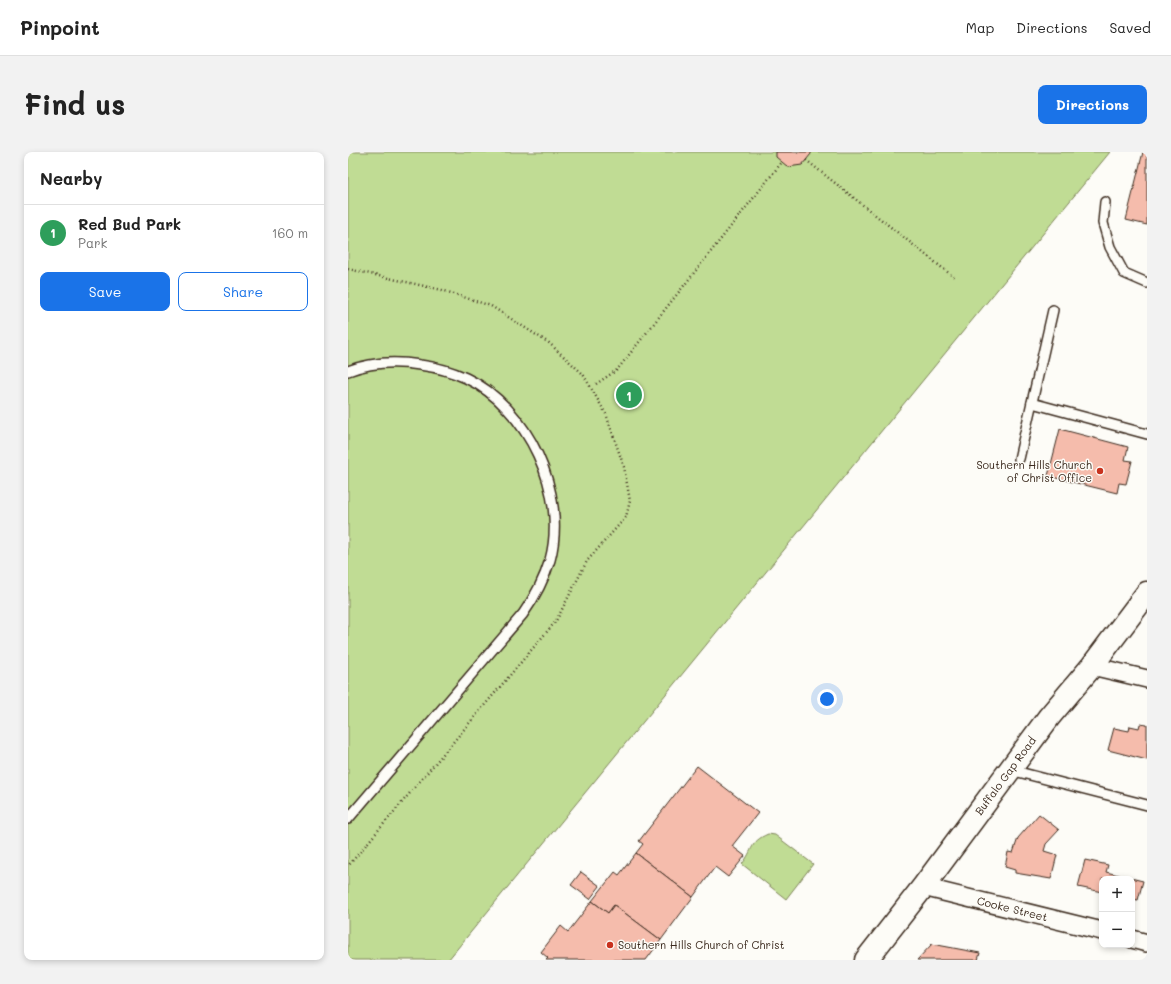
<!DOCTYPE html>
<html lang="en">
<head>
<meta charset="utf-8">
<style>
	:root { --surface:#fff; --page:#f2f2f2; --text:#222; --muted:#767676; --line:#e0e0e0; --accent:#1a73e8 }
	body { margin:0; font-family:Mali,sans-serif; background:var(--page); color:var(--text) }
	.controls { position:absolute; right:12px; bottom:12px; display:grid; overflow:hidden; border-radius:8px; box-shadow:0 2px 6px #0003 }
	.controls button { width:36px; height:36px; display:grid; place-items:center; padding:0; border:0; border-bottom:1px solid var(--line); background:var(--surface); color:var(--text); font:20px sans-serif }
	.you { position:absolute; left:479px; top:547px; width:14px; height:14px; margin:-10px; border:3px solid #fff; border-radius:50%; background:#1a73e8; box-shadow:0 0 0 6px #1a73e833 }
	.badge { display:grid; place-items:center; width:26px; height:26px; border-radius:50%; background:var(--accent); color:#fff; font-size:13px; font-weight:700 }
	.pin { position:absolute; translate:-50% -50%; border:2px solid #fff; box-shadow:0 1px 4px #0006 }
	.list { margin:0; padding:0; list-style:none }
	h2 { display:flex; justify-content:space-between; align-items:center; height:52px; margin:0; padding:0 16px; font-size:17px }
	h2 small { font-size:13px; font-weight:400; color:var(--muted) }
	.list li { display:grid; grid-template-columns:26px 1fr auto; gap:12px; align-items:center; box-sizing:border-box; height:56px; padding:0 16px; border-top:1px solid var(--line) }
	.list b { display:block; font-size:15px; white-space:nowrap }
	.list p { margin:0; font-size:13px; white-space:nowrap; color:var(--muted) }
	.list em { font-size:13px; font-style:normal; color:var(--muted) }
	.actions { display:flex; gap:8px; padding:12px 16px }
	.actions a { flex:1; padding:9px 0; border:1px solid var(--accent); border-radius:8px; text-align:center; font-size:14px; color:var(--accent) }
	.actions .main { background:var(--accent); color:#fff }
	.map { position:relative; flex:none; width:799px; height:808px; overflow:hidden; border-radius:8px }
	header { display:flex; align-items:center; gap:24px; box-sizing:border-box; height:56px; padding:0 20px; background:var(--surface); border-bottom:1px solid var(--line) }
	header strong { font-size:19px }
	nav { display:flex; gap:22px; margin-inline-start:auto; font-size:14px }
	.intro { display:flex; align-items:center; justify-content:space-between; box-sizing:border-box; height:96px; padding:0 24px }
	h1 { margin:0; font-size:28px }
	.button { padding:10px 18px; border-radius:8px; background:var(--accent); color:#fff; font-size:14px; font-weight:700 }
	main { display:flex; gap:24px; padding:0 24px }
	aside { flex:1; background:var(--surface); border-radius:8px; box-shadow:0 2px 6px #0003 }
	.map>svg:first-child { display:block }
</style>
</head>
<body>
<header>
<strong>Pinpoint</strong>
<nav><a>Map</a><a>Directions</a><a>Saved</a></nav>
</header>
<div class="intro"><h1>Find us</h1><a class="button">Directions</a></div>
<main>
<aside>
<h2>Nearby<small></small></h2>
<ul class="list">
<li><span class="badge" style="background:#2e9e5b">1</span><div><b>Red Bud Park</b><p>Park</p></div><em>160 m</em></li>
</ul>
<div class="actions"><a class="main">Save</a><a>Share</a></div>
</aside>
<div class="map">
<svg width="799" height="808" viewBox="0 0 799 808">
	<rect width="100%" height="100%" fill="#fdfcf7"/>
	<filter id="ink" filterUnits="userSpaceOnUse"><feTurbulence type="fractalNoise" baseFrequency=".025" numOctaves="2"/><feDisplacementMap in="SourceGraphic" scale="8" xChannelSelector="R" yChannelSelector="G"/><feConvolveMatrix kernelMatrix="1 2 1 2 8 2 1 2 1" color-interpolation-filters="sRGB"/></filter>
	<g filter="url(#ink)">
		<g fill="#c0dc94" stroke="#7e8359">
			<path d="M0,0h762l-662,808h-100z"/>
			<path d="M420,682l7,1 38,29 -27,35 -44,-35c12,-14 7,-22 26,-30z"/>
		</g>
		<g fill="#f5bcac" stroke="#3b2a1e">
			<path d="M428,0h35v2l-9,11 -14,2 -12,-10z"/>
			<path d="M795,0h4v73l-21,-5z"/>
			<path d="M712,277l68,18 -3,13 7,1 -6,23 -7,-1 -2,10 -69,-17z"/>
			<path d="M792,572l7,1v35l-39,-10 6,-22 15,3 1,-5 9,2z"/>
			<path d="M349,614l61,47 -26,33 13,10 -17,21 -13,-10 -22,30 -57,-44 7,-9 -4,-3z"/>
			<path d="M691,662l20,16 -13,14 -2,7 13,4 -6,24 -36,-6v-3l-10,-3 3,-15 5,1 5,-15z"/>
			<path d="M288,701l57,44 -32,43 -47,-35 -6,8 -16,-12 23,-29 4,3z"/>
			<path d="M737,708l23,5 -2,7 37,9 -5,19 -6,-1v-20h-30v13l-24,-5z"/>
			<path d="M233,720l19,14 -10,13 -19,-14z"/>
			<path d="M244,749l16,12 6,-8 47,35 -15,20h-100l2,-2 -7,-6 20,-26 7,6z"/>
			<path d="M584,792l48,9 -2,7h-61z"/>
		</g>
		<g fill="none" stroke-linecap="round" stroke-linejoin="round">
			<defs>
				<g id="service">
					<path d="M757,50l-2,21 7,24 14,26 23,10"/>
					<path d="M0,219c23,-9 48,-10 72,-6 15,2 31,6 46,13 62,29 102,116 84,182 -6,20 -15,37 -27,54l-175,205"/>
					<path d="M684,251l115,31"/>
					<path d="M671,307l34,-149"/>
					<path d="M663,618l136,35"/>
				</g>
				<g id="minor">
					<path d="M744,514l55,13"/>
					<path id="s1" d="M575,735l179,44"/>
					<path d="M784,787l15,4"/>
				</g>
				<g id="secondary">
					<path id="s2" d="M518,808l57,-73 126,-170 43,-51 55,-73"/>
				</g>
			</defs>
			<use href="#service" stroke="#3b2a1e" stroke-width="12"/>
			<use href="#minor" stroke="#3b2a1e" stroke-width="20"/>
			<use href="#secondary" stroke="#3b2a1e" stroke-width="25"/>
			<g stroke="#3b2a1e" stroke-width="2.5" stroke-dasharray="1 3" stroke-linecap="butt">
				<path d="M458,8l149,118"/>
				<path d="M0,117l94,21 49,16 58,37 34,31 23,40 18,53 6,34 -4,16 -39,44 -31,60 -208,245"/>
				<path d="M248,232l21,-14 165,-208"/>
			</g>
			<use href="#service" stroke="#fdfcf7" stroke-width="9"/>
			<use href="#minor" stroke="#fdfcf7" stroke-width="17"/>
			<use href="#secondary" stroke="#fdfcf7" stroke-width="22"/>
		</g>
	</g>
	<g fill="#c8321e" stroke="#fdfcf7" stroke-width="1.5">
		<circle cx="752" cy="319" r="4"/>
		<circle cx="262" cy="793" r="4"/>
	</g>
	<g text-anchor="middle" stroke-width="3" stroke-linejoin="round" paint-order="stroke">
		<g font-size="11" fill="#3b2a1e" stroke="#fdfcf7" text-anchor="end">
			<text x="744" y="317">Southern Hills Church<tspan x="744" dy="13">of Christ Office</tspan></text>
			<text x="270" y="797" text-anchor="start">Southern Hills Church of Christ</text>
		</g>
		<g font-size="11" fill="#3b2a1e" stroke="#fdfcf7">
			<text dy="4" stroke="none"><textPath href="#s2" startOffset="231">Buffalo Gap Road</textPath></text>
			<text dy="4" stroke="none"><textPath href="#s1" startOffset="92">Cooke Street</textPath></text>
		</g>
	</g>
</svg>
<div class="controls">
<button>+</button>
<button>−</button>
</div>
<div class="you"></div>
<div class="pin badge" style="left:281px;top:243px;background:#2e9e5b">1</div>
</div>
</main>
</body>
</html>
